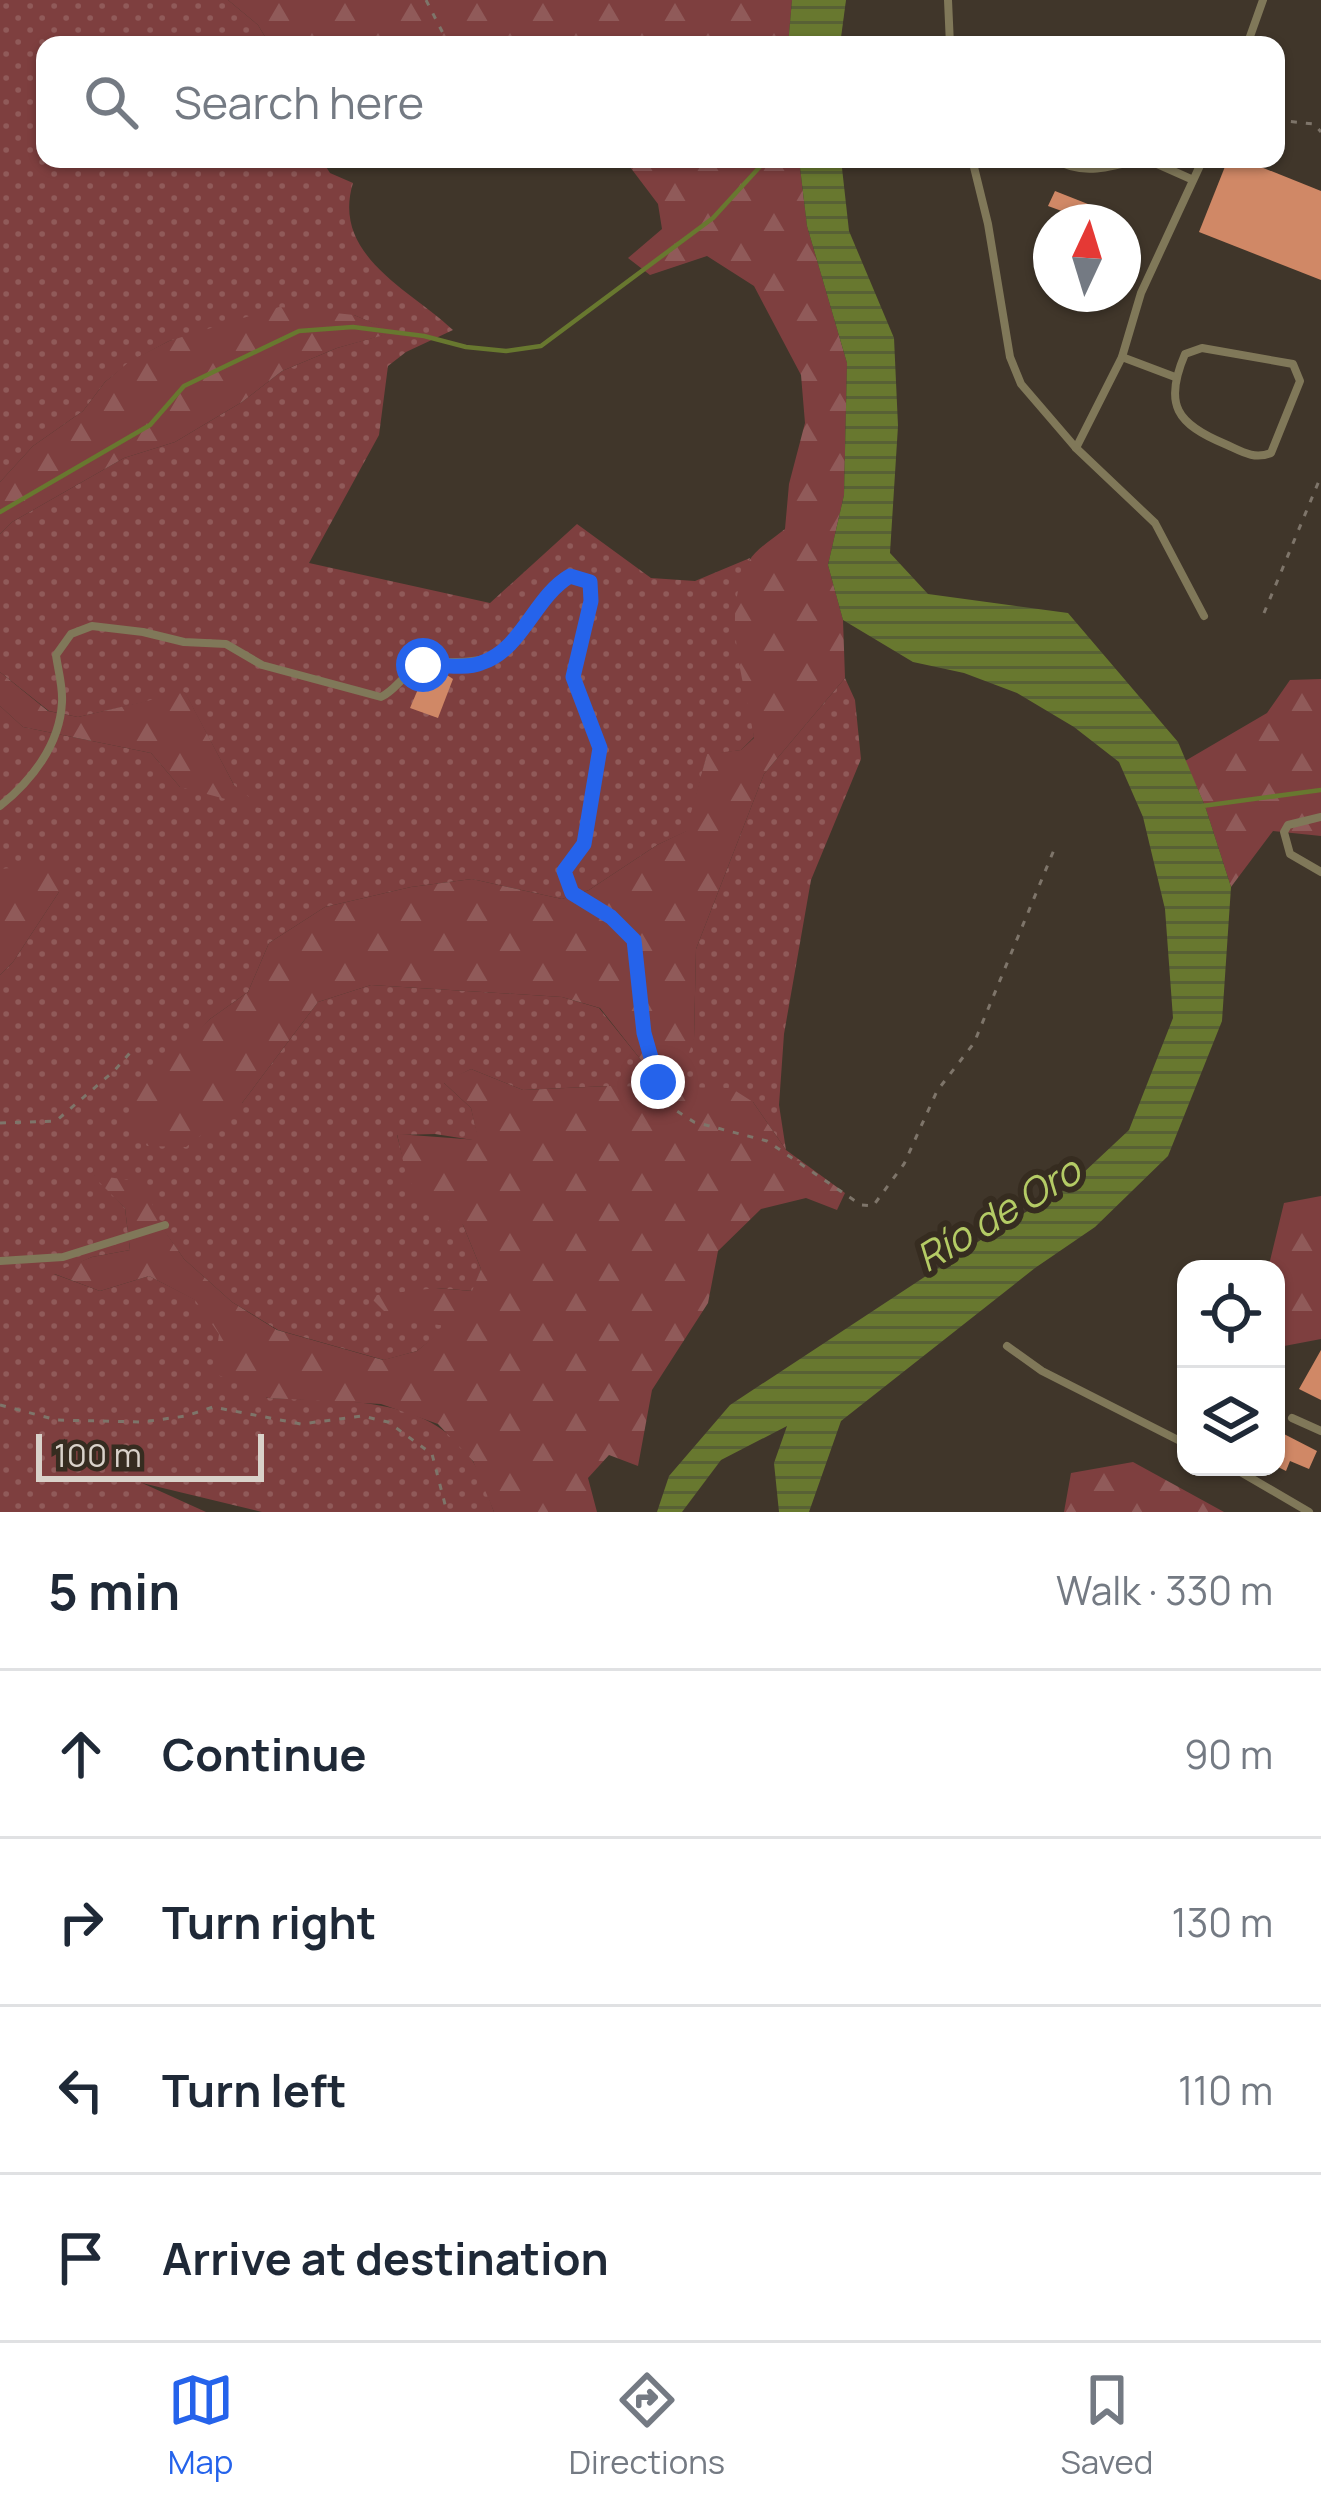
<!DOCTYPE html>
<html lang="en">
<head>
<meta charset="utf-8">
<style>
	:root { --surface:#fff; --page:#f6f6f7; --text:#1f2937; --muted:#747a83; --line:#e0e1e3; --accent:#2563eb }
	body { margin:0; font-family:Manrope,sans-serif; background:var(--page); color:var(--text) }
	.controls { position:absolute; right:36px; bottom:36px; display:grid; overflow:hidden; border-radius:24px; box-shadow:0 3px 9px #0004 }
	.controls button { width:108px; height:108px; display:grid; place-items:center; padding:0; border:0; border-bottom:3px solid var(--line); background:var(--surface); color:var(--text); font:60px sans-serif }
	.compass { position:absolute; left:1033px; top:204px; width:108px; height:108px; border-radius:50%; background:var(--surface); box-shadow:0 3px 9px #0004; rotate:4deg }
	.scale { position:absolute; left:36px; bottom:30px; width:228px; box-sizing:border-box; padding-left:12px; border:6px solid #d9d2ca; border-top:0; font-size:33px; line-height:42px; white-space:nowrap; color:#d9d2ca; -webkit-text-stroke:9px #362c20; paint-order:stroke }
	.stop { position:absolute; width:36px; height:36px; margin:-27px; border:9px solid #2563eb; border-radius:50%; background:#fff }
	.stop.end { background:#2563eb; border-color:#fff; box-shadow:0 3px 12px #0008 }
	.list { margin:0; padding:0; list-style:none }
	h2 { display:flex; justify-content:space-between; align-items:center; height:156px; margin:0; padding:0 48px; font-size:51px }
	h2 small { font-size:39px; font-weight:400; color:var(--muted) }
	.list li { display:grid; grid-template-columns:78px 1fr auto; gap:36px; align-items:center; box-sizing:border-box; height:168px; padding:0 48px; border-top:3px solid var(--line) }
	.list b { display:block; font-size:45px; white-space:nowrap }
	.list em { font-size:39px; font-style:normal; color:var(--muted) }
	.icon { flex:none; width:66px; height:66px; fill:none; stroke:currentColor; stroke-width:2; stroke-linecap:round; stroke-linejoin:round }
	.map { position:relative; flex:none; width:1321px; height:1512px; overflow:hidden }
	.search { position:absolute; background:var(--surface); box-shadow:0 3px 9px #0004; left:36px; right:36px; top:36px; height:132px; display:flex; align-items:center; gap:30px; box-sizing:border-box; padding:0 42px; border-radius:24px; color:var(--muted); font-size:45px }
	.sheet { height:828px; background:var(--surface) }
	nav { display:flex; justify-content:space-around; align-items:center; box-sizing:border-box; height:168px; border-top:3px solid var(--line); background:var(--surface); font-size:33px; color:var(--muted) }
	nav a { display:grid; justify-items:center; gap:6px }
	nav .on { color:var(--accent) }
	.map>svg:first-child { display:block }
</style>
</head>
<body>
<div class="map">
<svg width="1321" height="1512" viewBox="0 0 1321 1512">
	<defs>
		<pattern id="grass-dots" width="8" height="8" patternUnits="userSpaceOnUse" patternTransform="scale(3)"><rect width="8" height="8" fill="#7e3f3f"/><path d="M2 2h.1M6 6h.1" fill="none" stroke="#905a59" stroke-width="1.8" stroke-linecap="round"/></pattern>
		<pattern id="forest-firs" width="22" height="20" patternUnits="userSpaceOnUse" patternTransform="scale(3)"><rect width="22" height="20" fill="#7e3f3f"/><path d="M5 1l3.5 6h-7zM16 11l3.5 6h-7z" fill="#905a59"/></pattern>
		<pattern id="water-rules" width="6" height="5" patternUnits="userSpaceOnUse" patternTransform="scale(3)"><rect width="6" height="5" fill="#68782f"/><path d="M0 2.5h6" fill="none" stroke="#586135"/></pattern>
	</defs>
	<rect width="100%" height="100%" fill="#40362a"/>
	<path fill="url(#grass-dots)" d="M0,0h228l30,25 12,20h-225v114h276l9,14 23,10c-22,72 56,106 100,147l-47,22 -18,14 -9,69 -70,128 181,40 87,-79 74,54 44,3 55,-23 -12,45 16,134 -13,13 -34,5 -20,76 -30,14 -68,45 -27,9 -90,-20 -61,8 -86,20 -56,36 -21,49 -38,27 -35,38 67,46 76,-101 53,-17 191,12 37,11 42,52 53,-21 2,-90 68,-175 81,-96 10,22 6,59 -50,121 -27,154 -5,71 7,45 -33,-48 -145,-16 -85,4 -52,-21 -27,14 27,25 8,33 -44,-7 -38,1 10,39 56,51 18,44 -8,22 -37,-3 13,38 -32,25 -33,9 -106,-30 -46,-28 -48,-43 -24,-34 -66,-50 31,33 5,42 -38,7 -38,17 46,17 49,-15 47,24 71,98c72,4 160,-5 205,62 10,15 16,36 22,52h-232l-120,-29 64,29h-206v-537l13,-13 46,-70 -59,-23v-163l23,21 128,26 29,34 54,-2 -49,-92 -107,24 -29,-6 -49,-39v-138l12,-12 112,-64 51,-16 67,-40 40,-31 55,-23 56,-16 -39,-17 -156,19 -29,7 -39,21 -25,20 -22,29 -50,35 -33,36z"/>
	<g fill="url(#forest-firs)">
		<path d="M228,0h564l-4,45h-518l-12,-20z"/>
		<path d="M624,159h175l8,67 40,137 -3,132 -16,70 15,55 2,58 -81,96 -68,175 -2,90 -10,27 -15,6 -28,-12 -41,-52 -38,-11 -191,-12 -53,17 -76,101 -56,44 -39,-1 -18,-22 4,-29 77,-76 38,-27 21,-49 56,-36 86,-20 61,-8 90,20 27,-9 68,-45 29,-14 21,-77 34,-4 13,-12c-9,-58 -35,-121 -5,-177 7,-12 25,-23 36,-32l4,-45 16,-61 -4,-48 -47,-89 -47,-30 -57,19 -22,-17 34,-29 -4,-25z"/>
		<path d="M279,307l75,8 41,17 -58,16 -55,23 -40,31 -67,40 -51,16 -112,64 -12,12v-52l33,-36 50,-35 22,-29 25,-21 39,-20z"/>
		<path d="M0,672l48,39 30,6 107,-25 49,93 30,24 -84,-22 -29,-34 -128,-26 -23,-21z"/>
		<path d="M1321,679v157l-48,-5 -42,56 -26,-81 -20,-45 82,-48 23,-33z"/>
		<path d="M62,863l-3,29 -46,70 -13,13v-106z"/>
		<path d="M471,1069l52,21 85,-4 123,2 22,14 33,48 59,43 -8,17 -31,-12 -45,11 -43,42 -10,52 -56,87 -14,76 -29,-11 -21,23 9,34h-103l-21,-51 -35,-37 -57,-20 -113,-6 -54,-25 5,-39 -24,-34 -46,-24 -49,15 -48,-18 40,-16 38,-7 -5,-42 -33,-33 52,7 16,42 24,35 48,43 45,28 106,30 34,-9 30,-25 -55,-7 -23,-23 67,-8 36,3 9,-22 -18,-44 -34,-10 -23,-41 -9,-40 81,6 -7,-32 -28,-26z"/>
		<path d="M1321,1196v143l-42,8 -3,-7v-71h-8l16,-66z"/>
		<path d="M1133,1462l91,50h-160l7,-39z"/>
	</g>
	<g fill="url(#water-rules)">
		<path d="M792,0h54l-6,45h-52z"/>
		<path d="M799,159h42l8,72 45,107 4,88 -8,127 38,41 140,19 110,129 27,64 26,81 -9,134 -54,135 -73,71 -60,41 -194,153 -32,91h-30l-5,-49 13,-37 -66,34 -39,52h-25l12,-36 61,-71 275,-181 61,-35 63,-59 44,-112 -8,-109 -22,-92 -24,-55 -45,-35 -57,-34 -53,-20 -51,-11 -70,-42 -15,-55 16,-70 3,-132 -40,-137z"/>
	</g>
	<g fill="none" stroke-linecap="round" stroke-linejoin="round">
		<g stroke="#68782f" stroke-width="4.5">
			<path d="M0,512l150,-87 34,-39 115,-55 54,-4 71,9 42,11 40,4 35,-5 172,-128 54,-59"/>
			<path d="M1202,806l119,-16"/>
		</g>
	</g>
	<g fill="#d08866">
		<path d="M1228,159h13l80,32v89l-122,-48z"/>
		<path d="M1055,191l43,17 -6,14 -44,-16z"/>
		<path d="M441,671l12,8 -15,39 -28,-10 14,-33z"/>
		<path d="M1321,1350v50l-22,-11z"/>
		<path d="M1282,1433l35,18 -8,18 -19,-8 -4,10 -10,-5v-29l4,2z"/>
	</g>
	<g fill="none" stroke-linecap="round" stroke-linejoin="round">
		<g stroke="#7e756a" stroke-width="3" stroke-dasharray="6 9" stroke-linecap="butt">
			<path d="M426,0l23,45"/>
			<path d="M1276,120l38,4 7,8"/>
			<path d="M1264,613l57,-137"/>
			<path d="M576,686l24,62 -16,96 -20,27 8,22 39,24 23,23 10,93 13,49 12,24 25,16 73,19 94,64 12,1 31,-42 33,-73 37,-48 82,-198"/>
			<path d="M0,1123l56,-2 58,-50 21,-24"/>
			<path d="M0,1405l57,15 85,2 44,-6 27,-9 88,17 61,-8 26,6 44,32 15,58"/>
		</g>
		<g stroke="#807859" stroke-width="8">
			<path d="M948,0l2,45"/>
			<path d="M1247,45l16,-45"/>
			<path d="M972,159l16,65 22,133 11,27 55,64 79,75 49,93"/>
			<path d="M1055,159c27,18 58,7 86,0"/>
			<path d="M1146,159l45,20"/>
			<path d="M1202,348l91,16 7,17 -29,72c-18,7 -30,-2 -46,-9 -48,-20 -62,-39 -40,-90z"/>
			<path d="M1122,357l53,20"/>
			<path d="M1076,448l46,-91 19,-64 62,-134"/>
			<path d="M0,806c31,-25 60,-61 62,-104 1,-15 -4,-32 -6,-47l15,-21 21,-8 51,6 41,10 42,2 36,21 119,32c15,-7 22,-23 37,-29 39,-15 58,8 98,-29 21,-21 30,-65 66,-62l10,11 -19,89"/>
			<path d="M1321,872l-31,-18 -6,-22 4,-7 33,-8"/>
			<path d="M0,1261l63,-4 102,-32"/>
			<path d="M1007,1346l35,25 144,73"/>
			<path d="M1292,1418l29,13"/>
			<path d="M1232,1467l77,45"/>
		</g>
	</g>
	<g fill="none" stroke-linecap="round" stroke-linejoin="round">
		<path stroke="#2563eb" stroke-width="15" d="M423,665c17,0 43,4 58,-2 42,-14 53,-66 89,-87l20,6 1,19 -18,76 27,71 -16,96 -20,27 8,22 39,24 23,23 10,93 14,49"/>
	</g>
	<g text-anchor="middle" stroke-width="12" stroke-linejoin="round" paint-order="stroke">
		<g font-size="39" font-style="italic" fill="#b4cb65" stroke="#362c20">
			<text transform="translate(998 1214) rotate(-31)" y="14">Río de Oro</text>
		</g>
	</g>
</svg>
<div class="controls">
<button><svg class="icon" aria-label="locate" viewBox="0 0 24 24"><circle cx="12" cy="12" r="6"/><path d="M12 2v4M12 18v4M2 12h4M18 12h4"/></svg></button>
<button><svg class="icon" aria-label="layers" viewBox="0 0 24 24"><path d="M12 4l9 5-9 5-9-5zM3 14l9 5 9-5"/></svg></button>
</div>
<svg class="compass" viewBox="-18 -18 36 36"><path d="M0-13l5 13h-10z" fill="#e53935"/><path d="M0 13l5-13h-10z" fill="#747a83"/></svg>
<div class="scale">100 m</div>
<div class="stop" style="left:423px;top:665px"></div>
<div class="stop end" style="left:658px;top:1082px"></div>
<div class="search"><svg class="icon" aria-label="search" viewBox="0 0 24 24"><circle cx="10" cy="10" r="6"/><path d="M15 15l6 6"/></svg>Search here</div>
</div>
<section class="sheet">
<h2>5 min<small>Walk · 330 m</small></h2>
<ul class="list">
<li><svg class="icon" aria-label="ahead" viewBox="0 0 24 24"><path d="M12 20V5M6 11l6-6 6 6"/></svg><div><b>Continue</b></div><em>90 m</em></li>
<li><svg class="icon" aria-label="right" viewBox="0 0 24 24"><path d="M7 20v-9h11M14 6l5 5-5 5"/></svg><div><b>Turn right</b></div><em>130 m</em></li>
<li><svg class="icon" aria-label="left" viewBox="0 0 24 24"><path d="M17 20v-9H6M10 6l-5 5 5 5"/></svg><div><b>Turn left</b></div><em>110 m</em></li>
<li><svg class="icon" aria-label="arrive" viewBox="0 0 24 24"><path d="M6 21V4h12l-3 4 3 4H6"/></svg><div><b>Arrive at destination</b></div></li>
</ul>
</section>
<nav>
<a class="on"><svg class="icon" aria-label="map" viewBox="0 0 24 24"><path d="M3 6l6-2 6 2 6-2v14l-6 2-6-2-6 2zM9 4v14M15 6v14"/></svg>Map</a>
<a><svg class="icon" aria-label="directions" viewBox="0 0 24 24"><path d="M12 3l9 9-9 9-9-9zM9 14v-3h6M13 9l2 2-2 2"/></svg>Directions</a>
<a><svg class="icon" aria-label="saved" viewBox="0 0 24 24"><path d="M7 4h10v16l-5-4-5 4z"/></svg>Saved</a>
</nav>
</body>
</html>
